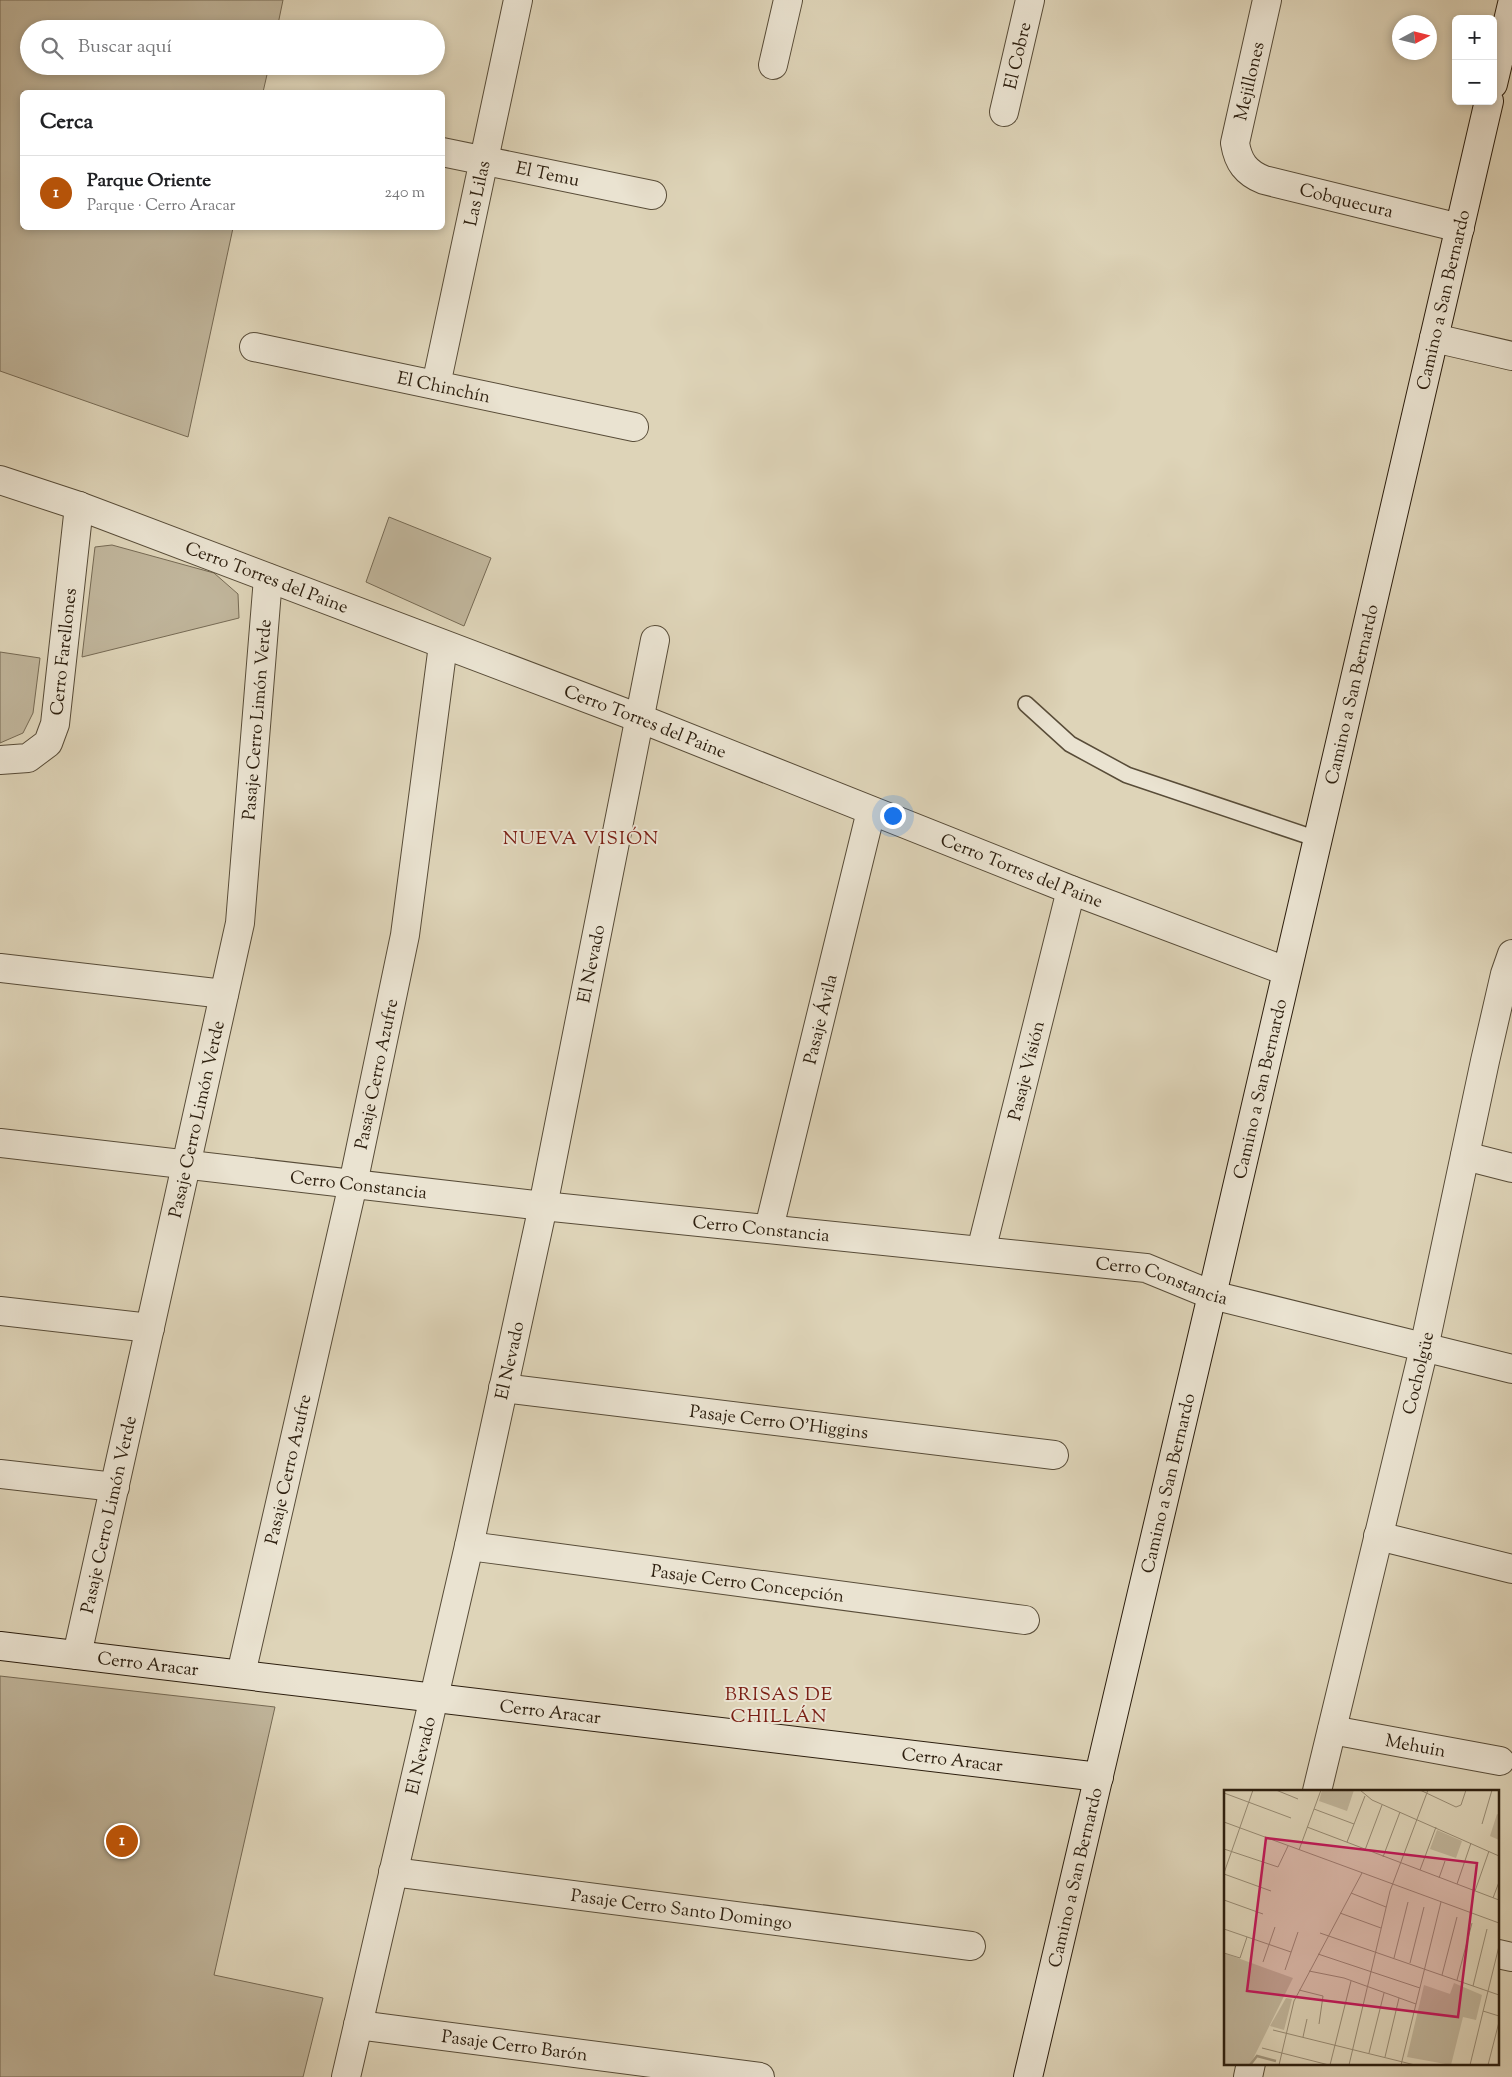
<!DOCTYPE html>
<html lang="es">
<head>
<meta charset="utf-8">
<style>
	:root { --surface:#fff; --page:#f2f2f2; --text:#202124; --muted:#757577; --line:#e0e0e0; --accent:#b45309 }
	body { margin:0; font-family:"Sorts Mill Goudy",serif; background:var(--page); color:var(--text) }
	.controls { position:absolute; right:15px; top:15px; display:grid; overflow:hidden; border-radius:8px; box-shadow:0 2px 8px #0003 }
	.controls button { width:45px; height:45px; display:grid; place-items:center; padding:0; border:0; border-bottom:1px solid var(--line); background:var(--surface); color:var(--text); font:25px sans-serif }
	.compass { position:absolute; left:1392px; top:15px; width:45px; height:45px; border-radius:50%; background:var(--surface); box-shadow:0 2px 8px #0003; rotate:83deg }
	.you { position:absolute; left:892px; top:815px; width:18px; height:18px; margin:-12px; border:4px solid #fff; border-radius:50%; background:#1a73e8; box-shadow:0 0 0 8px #1a73e833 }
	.badge { display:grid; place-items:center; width:32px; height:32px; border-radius:50%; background:var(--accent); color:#fff; font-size:16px; font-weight:700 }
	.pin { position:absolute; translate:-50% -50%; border:2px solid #fff; box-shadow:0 1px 5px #0006 }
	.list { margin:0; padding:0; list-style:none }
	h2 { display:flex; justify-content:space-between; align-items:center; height:65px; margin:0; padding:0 20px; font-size:21px }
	h2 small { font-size:16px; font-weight:400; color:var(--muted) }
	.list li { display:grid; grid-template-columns:32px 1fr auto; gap:15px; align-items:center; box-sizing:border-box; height:75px; padding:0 20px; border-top:1px solid var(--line) }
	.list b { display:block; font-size:19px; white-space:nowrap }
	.list p { margin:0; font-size:16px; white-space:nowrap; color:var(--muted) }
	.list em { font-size:16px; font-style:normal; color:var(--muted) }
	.icon { flex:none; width:28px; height:28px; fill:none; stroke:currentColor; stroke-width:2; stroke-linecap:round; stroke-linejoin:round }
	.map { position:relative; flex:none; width:1512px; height:2077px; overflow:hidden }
	.search { position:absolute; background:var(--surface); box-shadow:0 2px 8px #0003; left:20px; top:20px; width:425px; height:55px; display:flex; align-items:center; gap:12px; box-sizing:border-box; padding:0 18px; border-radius:28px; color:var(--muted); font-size:19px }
	.panel { position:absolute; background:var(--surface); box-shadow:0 2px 8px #0003; left:20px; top:90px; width:425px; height:140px; border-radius:8px }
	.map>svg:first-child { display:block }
</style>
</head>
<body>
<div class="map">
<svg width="1512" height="2077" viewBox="0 0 1512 2077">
	<rect width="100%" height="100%" fill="#ded4b8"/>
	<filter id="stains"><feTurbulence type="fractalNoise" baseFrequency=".004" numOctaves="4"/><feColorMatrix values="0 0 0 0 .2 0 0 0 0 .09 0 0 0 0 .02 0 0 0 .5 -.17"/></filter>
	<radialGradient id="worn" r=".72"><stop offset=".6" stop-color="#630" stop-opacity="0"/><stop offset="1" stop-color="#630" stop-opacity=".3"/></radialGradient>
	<g fill="#c0b59b" stroke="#766a54">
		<path d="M0,0h283l-6,29h-248v37h240l-6,26h-241v136h211l-45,209 -188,-66z"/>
		<path d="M389,517l102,41 -27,68 -98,-44z"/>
		<path d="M112,545l102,28 24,21 1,24 -157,39 13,-110z"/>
		<path d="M0,652l40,6 -7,55 -10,20 -23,10z"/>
		<path d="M0,1676l275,31 -61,268 109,23 -20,79h-303z"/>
	</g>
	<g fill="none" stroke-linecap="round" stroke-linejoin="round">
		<defs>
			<path id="lane" d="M1026,704l44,40 57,31 190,64"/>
			<g id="street">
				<path id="s1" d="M1267,0l-32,143c3,19 11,30 29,37l196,48"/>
				<path d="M773,65l15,-65"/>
				<path id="s2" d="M1004,112l26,-112"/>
				<path id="s3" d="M442,152l210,43"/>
				<path d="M1434,338l78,18"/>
				<path id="s4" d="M254,347l380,80"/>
				<path id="s5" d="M436,385l82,-385"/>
				<path id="s6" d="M0,480l79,26 560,212 432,172 215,81"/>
				<path id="s7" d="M0,760l28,-2 20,-15 7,-19 24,-218"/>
				<path d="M0,968l224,26"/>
				<path id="s8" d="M0,1143l543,63 603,62 66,27 300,74"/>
				<path d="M1465,1156l47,12"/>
				<path id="s9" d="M769,1228l102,-417"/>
				<path id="s10" d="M981,1251l90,-361"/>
				<path d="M0,1311l150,17"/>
				<path id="s11" d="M503,1388l551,67"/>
				<path d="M0,1474l115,13"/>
				<path d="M1378,1536l134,33"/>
				<path id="s12" d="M469,1546l556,74"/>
				<path id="s13" d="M77,1655l163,-732 28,-345"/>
				<path id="s14" d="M241,1674l112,-490 52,-249 38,-290"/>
				<path id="s15" d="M1332,1730l168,31"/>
				<path id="s16" d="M1317,1791l107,-443 61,-287 20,-87 7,-20"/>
				<path id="s17" d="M393,1872l578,74"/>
				<path d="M1498,1954l14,3"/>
				<path id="s18" d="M358,2025l402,52"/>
				<path id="s19" d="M346,2077l123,-531 74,-340 112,-566"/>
				<path d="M1248,2077l3,-14"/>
			</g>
			<g id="secondary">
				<path d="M1493,84l19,-80"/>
				<path id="s20" d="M0,1646l1099,131"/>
				<path id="s21" d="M1028,2077l184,-782 277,-1194"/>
			</g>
		</defs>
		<use href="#lane" stroke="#584c38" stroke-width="18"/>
		<use href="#street" stroke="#584c38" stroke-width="30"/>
		<use href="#secondary" stroke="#2c1e0e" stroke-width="30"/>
		<use href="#lane" stroke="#eae3d1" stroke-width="15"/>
		<use href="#street" stroke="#eae3d1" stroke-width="28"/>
		<use href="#secondary" stroke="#eae3d1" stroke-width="28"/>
	</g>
	<g text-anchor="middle" stroke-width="4" stroke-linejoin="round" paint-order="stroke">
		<g font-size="18" fill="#2c1e0e" stroke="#eae3d1">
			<text dy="6" stroke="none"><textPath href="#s2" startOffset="58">El Cobre</textPath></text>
			<text transform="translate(1249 81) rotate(-77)" y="6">Mejillones</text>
			<text dy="6" stroke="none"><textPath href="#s3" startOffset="108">El Temu</textPath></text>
			<text dy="6" stroke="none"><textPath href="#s5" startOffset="196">Las Lilas</textPath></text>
			<text dy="6" stroke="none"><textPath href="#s1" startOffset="281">Cobquecura</textPath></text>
			<text dy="6" stroke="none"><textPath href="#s21" startOffset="1825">Camino a San Bernardo</textPath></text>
			<text dy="6" stroke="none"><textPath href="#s4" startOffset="194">El Chinchín</textPath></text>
			<text dy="6" stroke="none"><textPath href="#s6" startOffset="284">Cerro Torres del Paine</textPath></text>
			<text dy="6" stroke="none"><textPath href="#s7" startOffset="146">Cerro Farellones</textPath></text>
			<text dy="6" stroke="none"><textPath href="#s21" startOffset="1420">Camino a San Bernardo</textPath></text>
			<text dy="6" stroke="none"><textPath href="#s13" startOffset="954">Pasaje Cerro Limón Verde</textPath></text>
			<text dy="6" stroke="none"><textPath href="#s6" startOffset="689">Cerro Torres del Paine</textPath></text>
			<text dy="6" stroke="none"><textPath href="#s6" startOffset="1094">Cerro Torres del Paine</textPath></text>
			<text dy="6" stroke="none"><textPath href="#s19" startOffset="1140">El Nevado</textPath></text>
			<text dy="6" stroke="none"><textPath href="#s9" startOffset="215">Pasaje Ávila</textPath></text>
			<text dy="6" stroke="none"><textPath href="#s10" startOffset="186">Pasaje Visión</textPath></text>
			<text dy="6" stroke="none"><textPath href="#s14" startOffset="615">Pasaje Cerro Azufre</textPath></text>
			<text dy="6" stroke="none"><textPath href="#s21" startOffset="1015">Camino a San Bernardo</textPath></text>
			<text dy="6" stroke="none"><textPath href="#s13" startOffset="549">Pasaje Cerro Limón Verde</textPath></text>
			<text dy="6" stroke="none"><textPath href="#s8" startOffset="361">Cerro Constancia</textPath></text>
			<text dy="6" stroke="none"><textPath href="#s8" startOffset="766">Cerro Constancia</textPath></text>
			<text dy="6" stroke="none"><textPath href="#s8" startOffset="1171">Cerro Constancia</textPath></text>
			<text dy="6" stroke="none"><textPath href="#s19" startOffset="735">El Nevado</textPath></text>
			<text dy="6" stroke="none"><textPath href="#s16" startOffset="430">Cocholgüe</textPath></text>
			<text dy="6" stroke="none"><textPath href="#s11" startOffset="278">Pasaje Cerro O'Higgins</textPath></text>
			<text dy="6" stroke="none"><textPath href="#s14" startOffset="210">Pasaje Cerro Azufre</textPath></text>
			<text dy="6" stroke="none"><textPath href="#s21" startOffset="610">Camino a San Bernardo</textPath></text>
			<text dy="6" stroke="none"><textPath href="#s13" startOffset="144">Pasaje Cerro Limón Verde</textPath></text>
			<text dy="6" stroke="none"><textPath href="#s12" startOffset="281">Pasaje Cerro Concepción</textPath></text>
			<text dy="6" stroke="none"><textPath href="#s20" startOffset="149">Cerro Aracar</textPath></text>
			<text dy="6" stroke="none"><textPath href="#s20" startOffset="554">Cerro Aracar</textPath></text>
			<text dy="6" stroke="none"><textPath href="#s15" startOffset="85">Mehuin</textPath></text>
			<text dy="6" stroke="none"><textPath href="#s19" startOffset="330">El Nevado</textPath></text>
			<text dy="6" stroke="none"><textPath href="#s20" startOffset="959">Cerro Aracar</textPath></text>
			<text dy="6" stroke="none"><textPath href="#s21" startOffset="205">Camino a San Bernardo</textPath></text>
			<text dy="6" stroke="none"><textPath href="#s17" startOffset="291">Pasaje Cerro Santo Domingo</textPath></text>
			<text dy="6" stroke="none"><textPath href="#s18" startOffset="158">Pasaje Cerro Barón</textPath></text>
		</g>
		<g font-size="19" letter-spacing="1" fill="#7a1f14" stroke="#eae3d1">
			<text x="581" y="844">NUEVA VISIÓN</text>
			<text x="779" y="1700">BRISAS DE<tspan x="779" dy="22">CHILLÁN</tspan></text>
		</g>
	</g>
	<g transform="translate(1224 1790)">
		<rect width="275" height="275" fill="#ded4b8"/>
		<path d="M98,0h32l-7,21 -28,-10zM273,24l2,1v25l-9,-4zM213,40l25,11 -6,17 -26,-9zM0,163l69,25 -43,87h-26zM230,193l28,12 -6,25 -13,-3 -12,48 -44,-8 17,-72 26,9zM62,208l6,1 -8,31 -14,-4z" fill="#c0b59b"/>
		<path fill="none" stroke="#a1967e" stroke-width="2.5" d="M26,275l7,-9 19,5"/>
		<path fill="none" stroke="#978b74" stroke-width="1" d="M52,0l22,9M136,0l12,10 127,56M196,0l36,17 5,-2 5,-15M0,3l67,25M90,19l40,15M0,32l275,101M258,34l10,-34M83,37l192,73M123,52l18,-46M0,59l54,18 10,-21M75,60l22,-60M141,60l17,-45M159,67l17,-45M196,80l16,-43M0,83l29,-83M0,84l47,17M215,88l6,-17M233,94l14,-41M251,101l14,-40M127,103l35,14M269,108l6,-16M0,110l39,14M116,123l41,15M0,139l67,23M96,143l179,62M0,163l16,5 7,-21M94,164l102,34M170,168l14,-56M39,172l12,-35M186,173l14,-56M61,180l13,-38M85,181l35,7 72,26M218,185l15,-58M233,190l15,-57M249,196l14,-57M75,200l24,6 -4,28M259,221l16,5M49,240l142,35M79,247l4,-18M38,258l67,17M145,263l15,-60M161,267l14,-59M55,275l15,-64 68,-128M106,275l21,-84M125,275l41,-174 38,-101M177,275l40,-163M246,275l29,-119M264,275l11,-43"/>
		<path fill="#c2185b" fill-opacity="0.15" stroke="#c2185b" stroke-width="2.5" d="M42,48l211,25 -19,154 -211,-26z"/>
		<rect width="275" height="275" fill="none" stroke="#2c1e0e" stroke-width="2.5"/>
	</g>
	<rect width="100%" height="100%" filter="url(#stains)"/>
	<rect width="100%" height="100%" fill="url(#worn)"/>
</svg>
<div class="controls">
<button>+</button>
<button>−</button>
</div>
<svg class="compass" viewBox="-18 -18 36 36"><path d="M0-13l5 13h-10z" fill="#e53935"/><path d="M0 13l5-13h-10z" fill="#757577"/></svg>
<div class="you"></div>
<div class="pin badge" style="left:122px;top:1841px">1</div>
<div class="search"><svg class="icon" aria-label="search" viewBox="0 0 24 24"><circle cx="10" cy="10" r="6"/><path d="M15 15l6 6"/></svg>Buscar aquí</div>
<section class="panel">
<h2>Cerca<small></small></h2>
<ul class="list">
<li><span class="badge">1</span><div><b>Parque Oriente</b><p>Parque · Cerro Aracar</p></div><em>240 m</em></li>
</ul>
</section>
</div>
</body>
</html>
